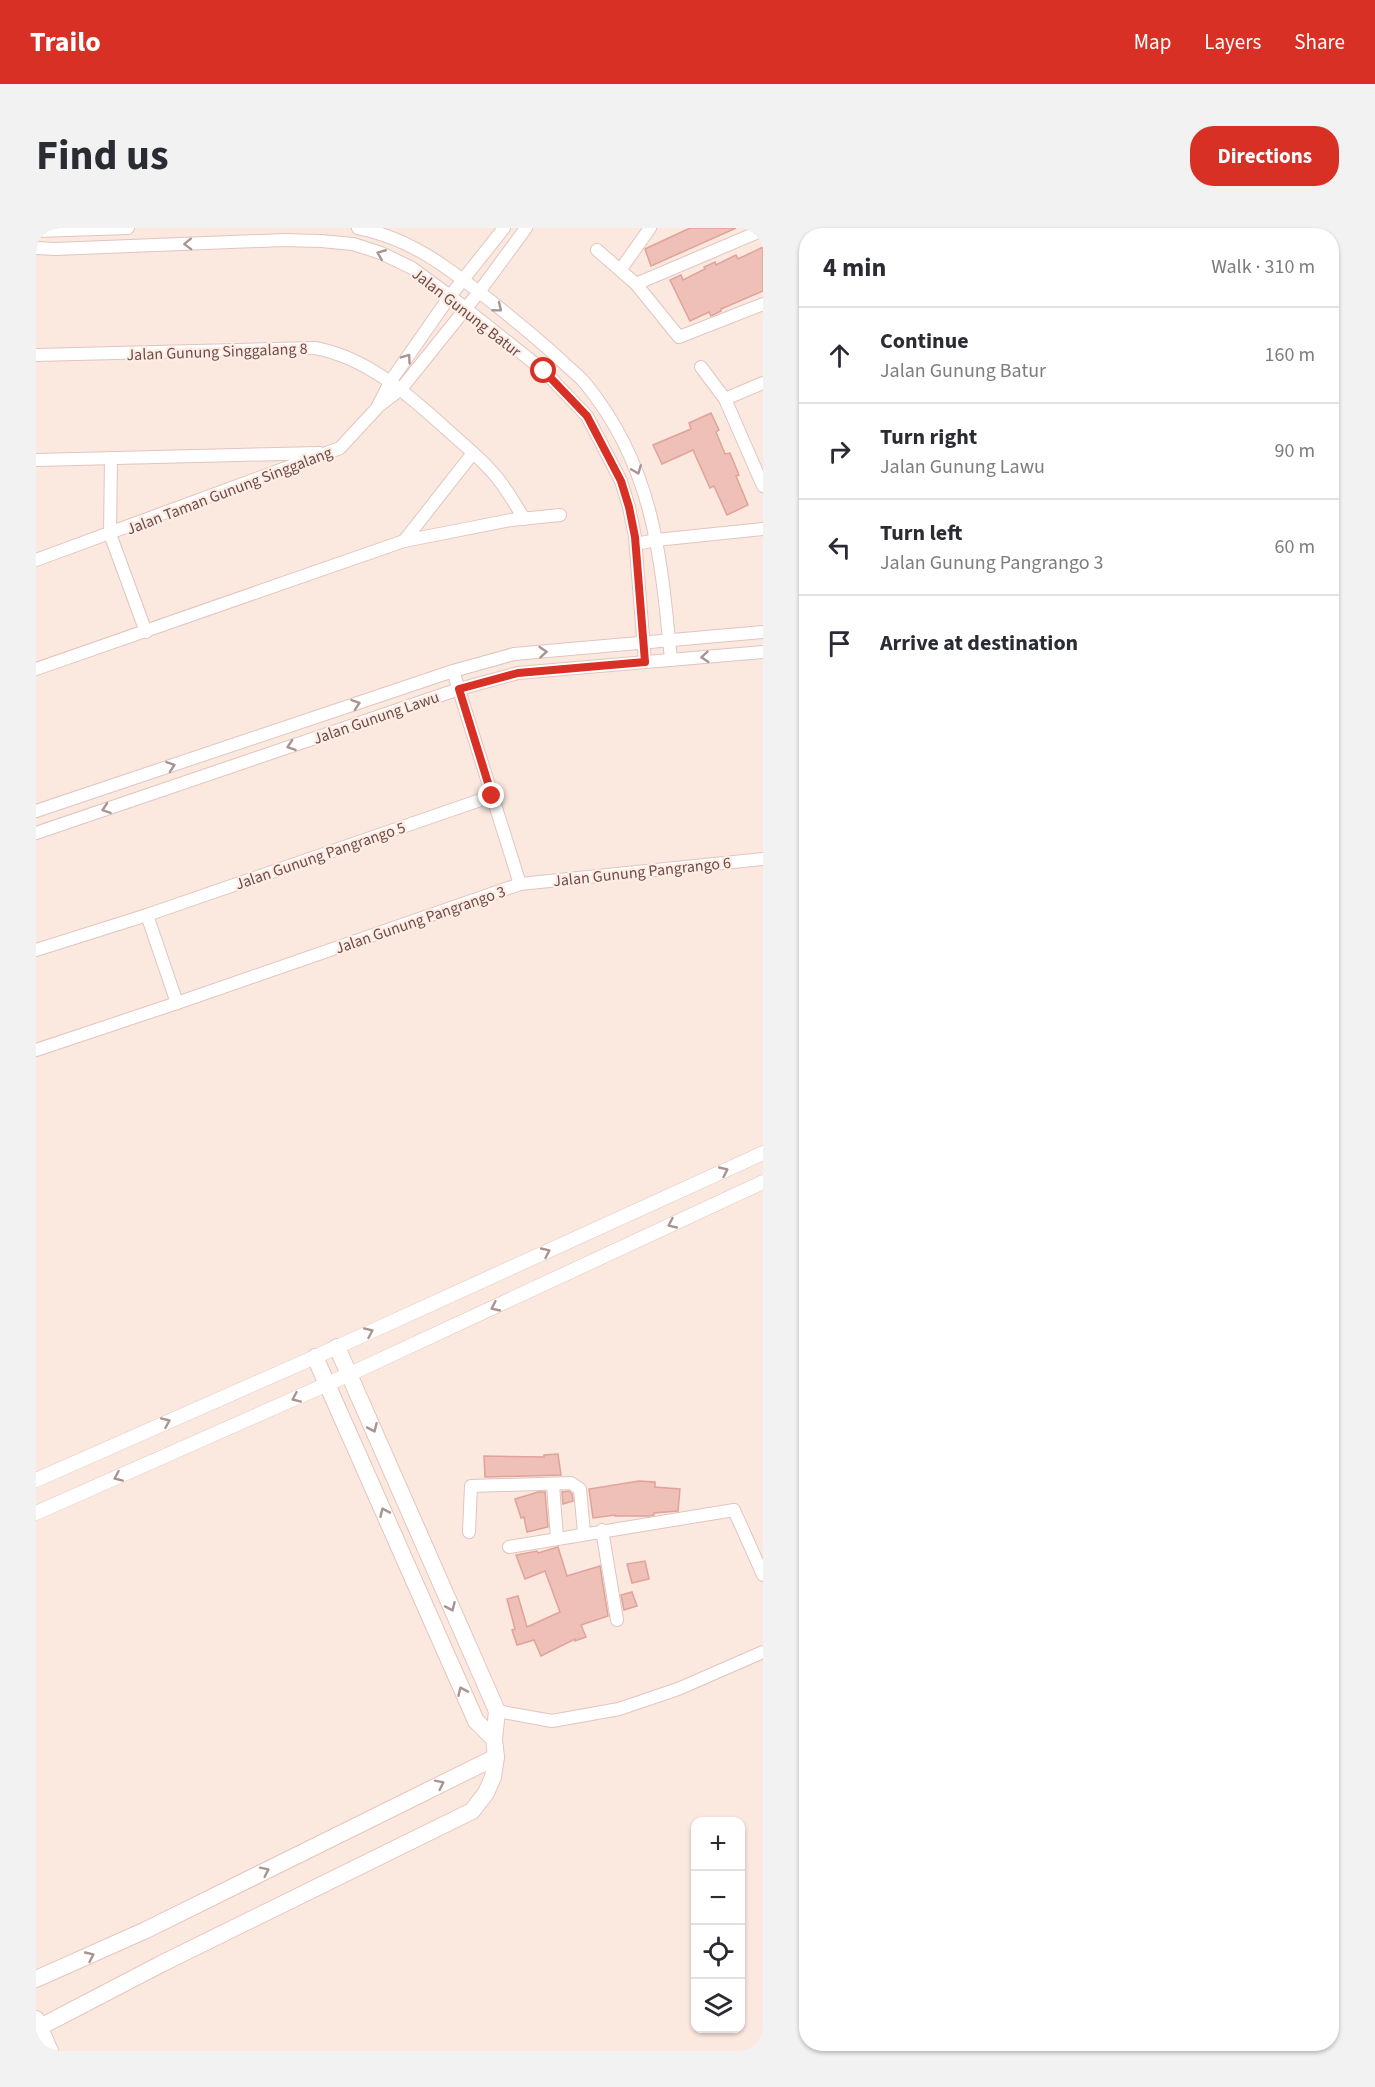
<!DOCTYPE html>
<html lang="en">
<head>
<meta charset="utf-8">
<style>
	:root { --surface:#fff; --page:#f2f2f3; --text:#2b2b33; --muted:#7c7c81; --line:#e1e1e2; --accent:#d93025 }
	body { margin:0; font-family:"Source Sans 3",sans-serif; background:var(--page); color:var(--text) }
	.controls { position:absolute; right:18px; bottom:18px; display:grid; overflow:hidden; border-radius:12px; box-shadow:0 2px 4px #0004 }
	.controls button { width:54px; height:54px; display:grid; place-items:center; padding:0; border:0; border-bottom:2px solid var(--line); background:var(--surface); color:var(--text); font:30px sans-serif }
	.stop { position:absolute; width:18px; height:18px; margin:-14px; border:4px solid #d93025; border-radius:50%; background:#fff }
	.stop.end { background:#d93025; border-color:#fff; box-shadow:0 2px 6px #0008 }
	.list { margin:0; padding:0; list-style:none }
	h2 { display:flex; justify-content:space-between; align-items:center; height:78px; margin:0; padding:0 24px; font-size:26px }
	h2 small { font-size:20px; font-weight:400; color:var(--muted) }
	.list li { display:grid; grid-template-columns:39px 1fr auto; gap:18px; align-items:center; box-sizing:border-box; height:96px; padding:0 24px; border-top:2px solid var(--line) }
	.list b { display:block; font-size:22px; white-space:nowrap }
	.list p { margin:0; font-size:20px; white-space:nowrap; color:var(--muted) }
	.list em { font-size:20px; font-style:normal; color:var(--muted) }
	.icon { flex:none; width:33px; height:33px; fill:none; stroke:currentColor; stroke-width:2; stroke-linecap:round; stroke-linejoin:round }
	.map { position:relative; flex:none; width:727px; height:1823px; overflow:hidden; border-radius:24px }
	header { display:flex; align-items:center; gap:36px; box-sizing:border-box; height:84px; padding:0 30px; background:var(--accent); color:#fff }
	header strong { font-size:28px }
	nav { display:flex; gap:33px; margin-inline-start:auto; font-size:21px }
	.intro { display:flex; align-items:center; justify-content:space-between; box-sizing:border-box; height:144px; padding:0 36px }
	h1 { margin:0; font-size:42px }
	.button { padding:15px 27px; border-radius:24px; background:var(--accent); color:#fff; font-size:21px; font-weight:700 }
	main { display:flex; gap:36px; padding:0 36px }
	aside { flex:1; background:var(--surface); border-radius:24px; box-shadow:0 2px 4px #0004 }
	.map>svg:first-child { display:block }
</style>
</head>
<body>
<header>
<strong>Trailo</strong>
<nav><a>Map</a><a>Layers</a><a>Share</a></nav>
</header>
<div class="intro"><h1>Find us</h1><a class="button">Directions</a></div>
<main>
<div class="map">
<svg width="727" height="1823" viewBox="0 0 727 1823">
	<rect width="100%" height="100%" fill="#fbe9df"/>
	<g fill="#efc0b8" stroke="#e0a299" stroke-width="1.5">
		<path d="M654,0h46l-85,38 -6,-17z"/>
		<path d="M727,19v44l-42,18v2l-10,5 -2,-4 -19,9 -20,-41 11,-5 2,5 22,-11 -1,-2 11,-5 1,3 20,-10 2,4z"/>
		<path d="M675,185l8,17 -3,2 9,22 5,-1 9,22 -3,1 12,29 -21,10 -13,-29 -4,2 -17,-38 -31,14 -9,-19 38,-16 -2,-6z"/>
		<path d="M522,1226l3,21 -76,2 -1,-21 60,1v-2z"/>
		<path d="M603,1253l16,1v5l25,2 -2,22 -24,2v2l-5,1h-34v-1l-22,3 -4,-29z"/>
		<path d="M533,1263l3,3 1,7 -10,3 -1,-12z"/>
		<path d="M502,1264h7l3,35 -21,5 -3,-15 -3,1 -6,-19z"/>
		<path d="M522,1319l9,29 33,-10 8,50 -27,9 5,12 -11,4v-2l-34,17 -7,-16 -17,5 -5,-15 3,-1 -8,-30 11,-3 9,31 33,-15 -15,-41 -20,8 -9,-24 21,-4 1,2z"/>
		<path d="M609,1333l4,18 -17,4 -5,-19z"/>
		<path d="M596,1364l5,14 -13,4 -3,-15z"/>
	</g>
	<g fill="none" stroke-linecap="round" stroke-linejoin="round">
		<defs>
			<g id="minor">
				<path d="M322,0c53,10 93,42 134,74 25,20 50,40 73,62 6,6 14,12 20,19 69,84 76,174 86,277"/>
				<path d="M0,3l92,-3"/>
				<path d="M0,20l19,1 228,-9 38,1 32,3 28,9 31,15 38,28 94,75 43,45 34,65 8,26 6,30 10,125"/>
				<path d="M561,22l39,34 43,53 84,-33"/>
				<path d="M585,41l29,-41"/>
				<path d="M600,56l127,-54"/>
				<path d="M0,127l279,-7c55,10 98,51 138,87 16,14 33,28 46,45 9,12 17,25 25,39"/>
				<path d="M665,139l24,32 38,87"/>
				<path d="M689,171l38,-16"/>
				<path d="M344,177l21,-16 78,-97 47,-64"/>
				<path d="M75,230l-1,76 36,98"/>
				<path d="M0,232l284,-7"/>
				<path d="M368,313l69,-88"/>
				<path d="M600,316l20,-4 107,-11"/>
				<path d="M0,332l304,-112 37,-40 13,-26 60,-86 54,-68"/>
				<path d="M0,441l368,-128 107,-21 49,-5"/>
				<path d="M417,443l67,213"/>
				<path d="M0,583l417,-140 61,-17 249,-22"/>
				<path d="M0,605l423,-144 59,-16 245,-21"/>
				<path d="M111,687l30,88"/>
				<path d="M0,722l111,-35 345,-119"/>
				<path d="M0,822l141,-47 343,-119 243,-25"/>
				<path d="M517,1257l4,53"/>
				<path d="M566,1302l15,90"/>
				<path d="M433,1304l2,-46 100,-3 9,6 4,44"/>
				<path d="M473,1319l225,-37 29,65"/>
				<path d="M461,1483l55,10 67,-12 59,-20 85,-37"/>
			</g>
			<g id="tertiary">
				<path d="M0,1252l279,-123 448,-204"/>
				<path d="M0,1285l314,-139 413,-192"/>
			</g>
			<g id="secondary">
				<path d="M279,1129l161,364 18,18"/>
				<path d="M0,1751l110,-49 350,-173"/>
				<path d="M0,1791l14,32"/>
				<path d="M4,1799l123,-64 309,-152 14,-18 7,-16 3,-20 -2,-18 3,-28 -160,-364"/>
			</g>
		</defs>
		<use href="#minor" stroke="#e0c5bf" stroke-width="14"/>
		<use href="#tertiary" stroke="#e0c5bf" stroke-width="15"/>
		<use href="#secondary" stroke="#e5c5bc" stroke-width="18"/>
		<use href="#minor" stroke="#fff" stroke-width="12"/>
		<use href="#tertiary" stroke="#fff" stroke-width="14"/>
		<use href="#secondary" stroke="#fff" stroke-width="16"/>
	</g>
	<defs><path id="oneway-chevron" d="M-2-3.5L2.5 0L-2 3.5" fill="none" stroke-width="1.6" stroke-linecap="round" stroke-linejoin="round" transform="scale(1.5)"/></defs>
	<g stroke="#a99491">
		<use href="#oneway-chevron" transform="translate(152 16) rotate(178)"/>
		<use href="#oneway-chevron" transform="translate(345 26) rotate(-158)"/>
		<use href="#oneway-chevron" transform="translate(462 80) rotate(39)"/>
		<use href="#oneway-chevron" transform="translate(371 130) rotate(-55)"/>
		<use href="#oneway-chevron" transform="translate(601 242) rotate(68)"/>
		<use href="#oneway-chevron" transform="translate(507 424) rotate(-5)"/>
		<use href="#oneway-chevron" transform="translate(669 429) rotate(175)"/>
		<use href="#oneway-chevron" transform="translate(320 476) rotate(-19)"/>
		<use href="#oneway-chevron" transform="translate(255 518) rotate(161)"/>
		<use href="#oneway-chevron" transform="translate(135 538) rotate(-19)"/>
		<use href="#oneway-chevron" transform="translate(70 581) rotate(161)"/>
		<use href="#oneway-chevron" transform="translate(688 943) rotate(-25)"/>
		<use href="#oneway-chevron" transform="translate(636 996) rotate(155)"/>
		<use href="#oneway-chevron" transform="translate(510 1024) rotate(-25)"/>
		<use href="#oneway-chevron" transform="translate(459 1079) rotate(155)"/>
		<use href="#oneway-chevron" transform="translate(333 1104) rotate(-24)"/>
		<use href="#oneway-chevron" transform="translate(260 1170) rotate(156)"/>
		<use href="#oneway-chevron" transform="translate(130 1194) rotate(-24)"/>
		<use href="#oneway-chevron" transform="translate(337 1200) rotate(66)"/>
		<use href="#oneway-chevron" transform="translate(82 1249) rotate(156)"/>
		<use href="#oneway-chevron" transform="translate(348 1284) rotate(-114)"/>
		<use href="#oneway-chevron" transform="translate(415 1379) rotate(66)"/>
		<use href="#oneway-chevron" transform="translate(426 1463) rotate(-114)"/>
		<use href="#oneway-chevron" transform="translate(404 1556) rotate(-26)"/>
		<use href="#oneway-chevron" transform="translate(229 1643) rotate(-26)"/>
		<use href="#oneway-chevron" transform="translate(54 1728) rotate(-25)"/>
	</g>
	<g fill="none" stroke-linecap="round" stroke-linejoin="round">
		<path stroke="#d93025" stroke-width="8" d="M456,568l-33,-107 59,-16 127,-11 -10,-125 -6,-30 -8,-26 -34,-65 -43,-45"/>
	</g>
	<g text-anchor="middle" stroke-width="4.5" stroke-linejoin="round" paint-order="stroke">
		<g font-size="16" fill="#6f4c48" stroke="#feede5">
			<text transform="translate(431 84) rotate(38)" y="6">Jalan Gunung Batur</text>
			<text transform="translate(181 123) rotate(-2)" y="6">Jalan Gunung Singgalang 8</text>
			<text transform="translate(193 262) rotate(-21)" y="6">Jalan Taman Gunung Singgalang</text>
			<text transform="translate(340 489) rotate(-19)" y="6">Jalan Gunung Lawu</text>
			<text transform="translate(284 627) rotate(-19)" y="6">Jalan Gunung Pangrango 5</text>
			<text transform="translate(606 643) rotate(-6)" y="6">Jalan Gunung Pangrango 6</text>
			<text transform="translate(384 691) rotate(-19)" y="6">Jalan Gunung Pangrango 3</text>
		</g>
	</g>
</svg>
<div class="controls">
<button>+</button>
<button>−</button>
<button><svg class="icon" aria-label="locate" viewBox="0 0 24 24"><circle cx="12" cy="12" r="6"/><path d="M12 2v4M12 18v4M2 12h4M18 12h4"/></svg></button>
<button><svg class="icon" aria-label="layers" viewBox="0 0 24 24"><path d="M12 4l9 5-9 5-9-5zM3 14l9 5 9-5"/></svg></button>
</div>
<div class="stop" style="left:508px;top:143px"></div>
<div class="stop end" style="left:456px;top:568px"></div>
</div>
<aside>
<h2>4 min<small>Walk · 310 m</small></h2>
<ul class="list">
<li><svg class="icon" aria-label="ahead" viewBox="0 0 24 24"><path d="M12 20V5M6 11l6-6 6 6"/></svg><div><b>Continue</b><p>Jalan Gunung Batur</p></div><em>160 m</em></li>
<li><svg class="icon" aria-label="right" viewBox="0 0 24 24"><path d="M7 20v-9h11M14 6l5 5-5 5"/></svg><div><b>Turn right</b><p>Jalan Gunung Lawu</p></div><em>90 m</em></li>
<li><svg class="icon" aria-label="left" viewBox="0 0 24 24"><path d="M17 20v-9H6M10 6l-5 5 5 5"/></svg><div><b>Turn left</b><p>Jalan Gunung Pangrango 3</p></div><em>60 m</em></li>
<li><svg class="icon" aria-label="arrive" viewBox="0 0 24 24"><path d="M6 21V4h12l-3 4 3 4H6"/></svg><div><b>Arrive at destination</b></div></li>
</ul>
</aside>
</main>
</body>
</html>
